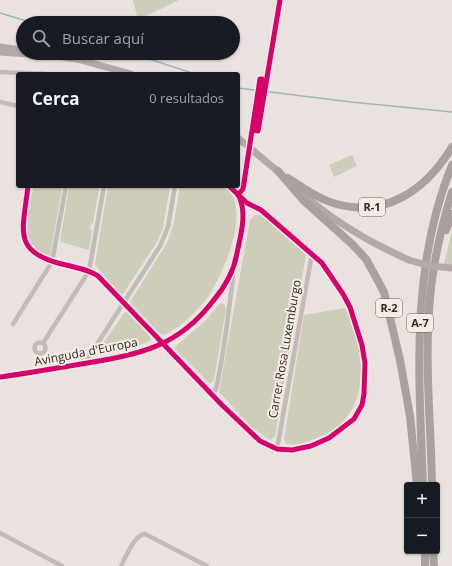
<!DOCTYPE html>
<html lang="es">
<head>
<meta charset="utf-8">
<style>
	:root { --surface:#171b24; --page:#242831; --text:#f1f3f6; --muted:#9ea1a6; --line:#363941 }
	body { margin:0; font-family:"Open Sans",sans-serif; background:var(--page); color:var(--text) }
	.controls { position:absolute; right:12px; bottom:12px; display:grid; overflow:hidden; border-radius:4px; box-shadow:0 1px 3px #0004 }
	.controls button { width:36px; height:36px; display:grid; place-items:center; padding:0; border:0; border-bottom:1px solid var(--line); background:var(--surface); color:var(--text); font:20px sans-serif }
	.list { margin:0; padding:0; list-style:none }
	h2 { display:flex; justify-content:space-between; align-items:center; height:52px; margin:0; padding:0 16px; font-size:17px }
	h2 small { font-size:13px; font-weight:400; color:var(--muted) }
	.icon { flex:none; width:22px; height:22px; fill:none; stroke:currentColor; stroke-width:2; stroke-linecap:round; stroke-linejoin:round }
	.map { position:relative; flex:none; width:452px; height:566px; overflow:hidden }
	.search { position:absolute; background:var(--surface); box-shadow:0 1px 3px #0004; left:16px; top:16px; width:224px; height:44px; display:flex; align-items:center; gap:10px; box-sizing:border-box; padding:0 14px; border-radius:22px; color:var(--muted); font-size:15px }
	.panel { position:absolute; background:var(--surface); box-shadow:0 1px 3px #0004; left:16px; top:72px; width:224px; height:116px; border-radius:4px }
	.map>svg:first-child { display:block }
</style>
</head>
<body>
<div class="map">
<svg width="452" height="566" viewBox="0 0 452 566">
	<rect width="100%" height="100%" fill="#eae2de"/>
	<g fill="#cdcdba">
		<path d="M133,0h46l-41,20z"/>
		<path d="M352,155l5,11 -23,11 -5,-12z"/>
		<path d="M37,186h23l2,2 -12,68c-35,-10 -22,-41 -17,-67z"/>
		<path d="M72,186h25l2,3 -6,35 -2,-1 -1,6 2,1 -3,20 -29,-8 9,-55z"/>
		<path d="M108,186h62l-7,42 -6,14 -34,52 -4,-2 -24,-27z"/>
		<path d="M180,186c10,0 30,-3 39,0 39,11 3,92 -12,112 -11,14 -27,30 -43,37l-4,-1 -30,-32 38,-61 6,-19z"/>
		<path d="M255,215h6l45,40 -31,182 -5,3 -19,-13 -32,-35 29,-161 2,-11z"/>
		<path d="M452,230v35l-8,-1z"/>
		<path d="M222,303l3,2 1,4 -12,71 -4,4 -34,-34 -1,-3 31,-27 13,-16z"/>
		<path d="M345,308c22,43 28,109 -26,129 -10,4 -22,10 -33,7l-2,-5 20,-124z"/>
		<path d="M125,312l3,1 22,23 1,4 -18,8 -30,4 -2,-6z"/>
	</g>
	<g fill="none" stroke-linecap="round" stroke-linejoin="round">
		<g stroke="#9eb9b3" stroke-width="1.5">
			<path d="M0,13l33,10"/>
			<path d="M131,53l64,21"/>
			<path d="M238,88l113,14 101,10"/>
		</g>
		<g stroke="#c2bbb8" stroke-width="4.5">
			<path d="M0,72l46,2"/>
			<path d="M0,102l18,4"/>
			<path d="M28,186c-5,45 -17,67 38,79 11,3 22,4 32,11l124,129 38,36 17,8 15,1 19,-4 18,-8 25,-19 8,-14 2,-11 1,-31 -3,-18 -12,-38 -7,-13 -21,-31 -61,-53 -14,-7 -18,-17"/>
			<path d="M13,324l39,-62 14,-76"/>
			<circle cx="40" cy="348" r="5.5"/>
			<path d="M43,343l46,-72 15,-85"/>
			<path d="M85,363l75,-117 8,-19 7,-41"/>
			<path d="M0,377c29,-4 58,-10 87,-14 17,-3 35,-5 51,-9 45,-14 76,-47 96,-88"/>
			<path d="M212,394l4,-5c9,-40 13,-80 18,-121 3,-24 15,-49 4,-72"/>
			<path d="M277,449l35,-195"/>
			<path d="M0,533l62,33"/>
			<path d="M121,566c5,-9 13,-31 24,-32l62,32"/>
		</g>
		<g stroke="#b1aaa7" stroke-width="7">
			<path d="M0,47l15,2"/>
			<path d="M0,52l57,4 20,3 54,15"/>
			<path d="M238,138l43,36"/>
			<path d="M299,190c32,31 70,52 110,70"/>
		</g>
		<g stroke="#a8a19e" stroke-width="8">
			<path d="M278,171l25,29 49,44 14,15 18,33 16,68 10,56 7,69"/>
			<path d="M288,178c14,9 28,20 45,25 52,16 93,-13 119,-56"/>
			<path d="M446,230l6,-16"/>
			<path d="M423,485c-4,-107 -13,-218 29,-320"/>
			<path d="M432,485c-1,-58 -7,-116 -3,-173 2,-41 11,-81 23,-120"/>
			<path d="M425,551v15"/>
			<path d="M433,551l1,15"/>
		</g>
		<path stroke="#b1aaa7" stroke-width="7" d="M409,260l21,6 22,2"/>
		<defs>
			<g id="cycleway">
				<path d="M28,186c-5,45 -17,67 38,79 11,3 22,4 32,11l124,129 38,36 17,8 15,1 19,-4 18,-8 25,-19 8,-14 2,-11 1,-31 -3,-18 -12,-38 -7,-13 -21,-31 -61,-53 -14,-7 -18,-17"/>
				<path d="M238,195l5,-6 17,-110h2l-9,51 5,1 22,-131"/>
				<path d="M0,377c29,-4 58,-9 87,-14 53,-9 91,-16 126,-62 12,-14 21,-30 24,-48 4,-19 10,-39 2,-57"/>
			</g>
		</defs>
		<use href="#cycleway" stroke="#f6ece6" stroke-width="8"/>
		<use href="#cycleway" stroke="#d6006c" stroke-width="5"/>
	</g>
	<g text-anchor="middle" stroke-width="4" stroke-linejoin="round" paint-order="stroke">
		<g fill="#f6ece6" stroke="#6d6460" stroke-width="1">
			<rect x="359" y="198" width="26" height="18" rx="3"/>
			<rect x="376" y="299" width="26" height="18" rx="3"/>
			<rect x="407" y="314" width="26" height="18" rx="3"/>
		</g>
		<g font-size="11" font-weight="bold" fill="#322927">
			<text x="372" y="211">R-1</text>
			<text x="389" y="312">R-2</text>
			<text x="420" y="327">A-7</text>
		</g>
		<g font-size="12" fill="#322927" stroke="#f6ece6">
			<text transform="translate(285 349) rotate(-80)" y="4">Carrer Rosa Luxemburgo</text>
			<text transform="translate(86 352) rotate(-11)" y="4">Avinguda d'Europa</text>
		</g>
	</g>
</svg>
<div class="controls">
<button>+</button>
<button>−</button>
</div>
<div class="search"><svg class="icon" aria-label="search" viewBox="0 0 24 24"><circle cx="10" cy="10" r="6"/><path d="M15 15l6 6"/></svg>Buscar aquí</div>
<section class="panel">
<h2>Cerca<small>0 resultados</small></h2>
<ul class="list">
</ul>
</section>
</div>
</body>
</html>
